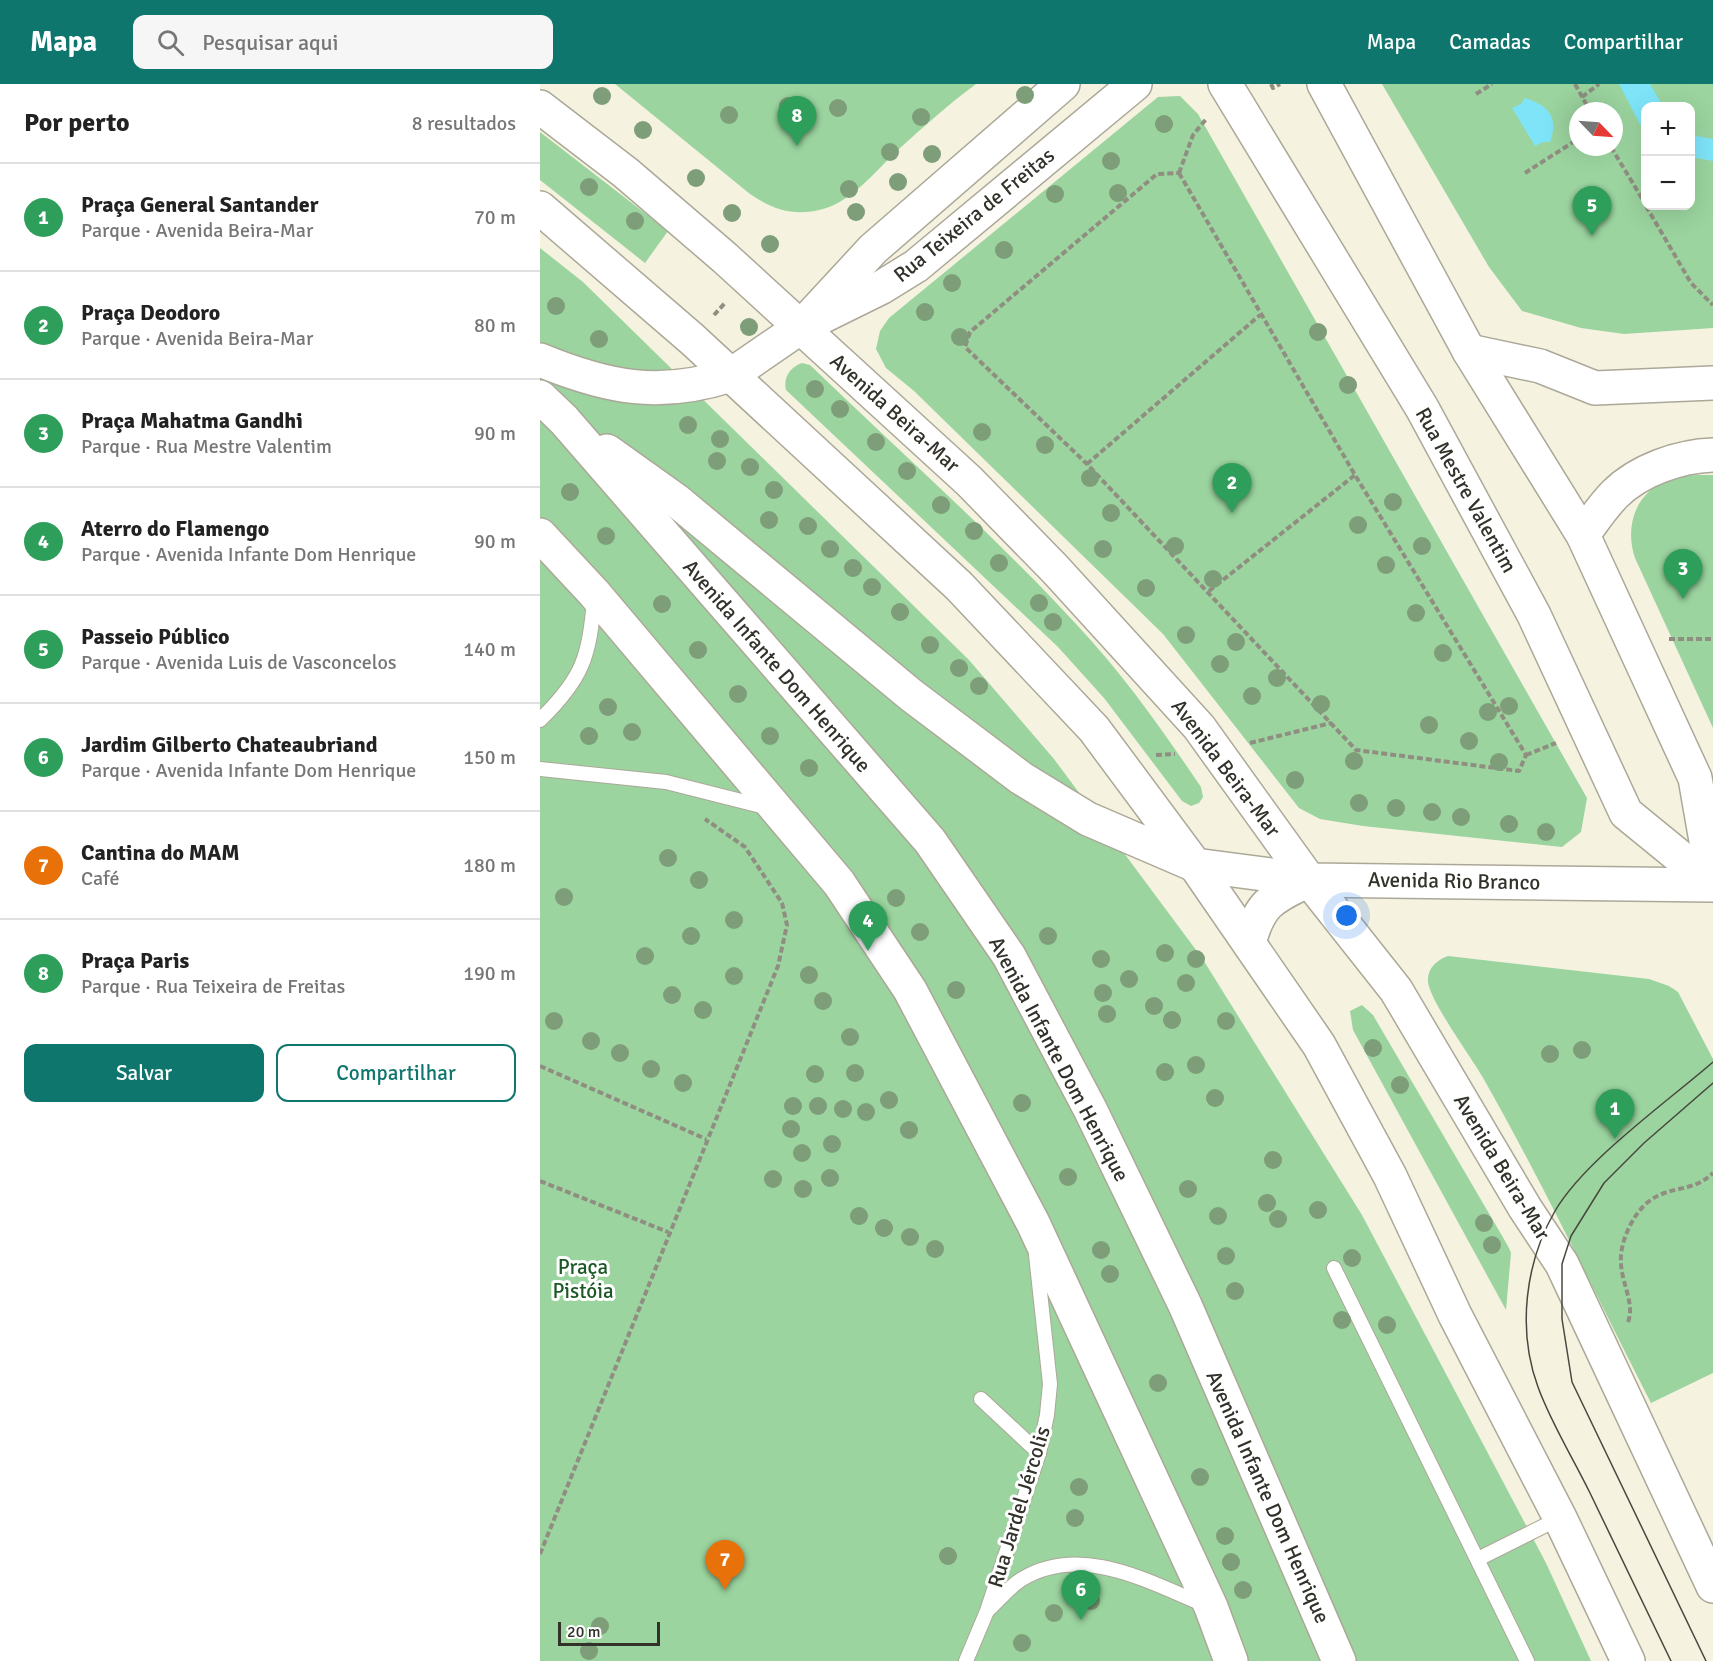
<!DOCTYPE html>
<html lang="pt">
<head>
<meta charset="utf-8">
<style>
	:root { --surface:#fff; --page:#f6f6f6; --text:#222; --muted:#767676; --line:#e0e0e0; --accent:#0f766e }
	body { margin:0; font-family:Signika,sans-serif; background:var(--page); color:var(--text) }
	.controls { position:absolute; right:18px; top:18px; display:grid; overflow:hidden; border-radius:12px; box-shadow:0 6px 24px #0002 }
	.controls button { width:54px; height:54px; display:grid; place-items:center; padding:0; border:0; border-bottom:2px solid var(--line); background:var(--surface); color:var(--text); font:30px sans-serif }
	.compass { position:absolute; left:1029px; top:18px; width:54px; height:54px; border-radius:50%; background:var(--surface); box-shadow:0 6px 24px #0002; rotate:115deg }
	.scale { position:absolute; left:18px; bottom:15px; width:102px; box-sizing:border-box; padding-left:6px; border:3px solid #32312a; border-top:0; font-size:16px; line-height:21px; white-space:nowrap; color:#32312a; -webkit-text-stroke:4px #fff; paint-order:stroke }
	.you { position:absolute; left:807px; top:832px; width:21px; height:21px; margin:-15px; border:4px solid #fff; border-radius:50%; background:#1a73e8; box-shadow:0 0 0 9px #1a73e833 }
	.badge { display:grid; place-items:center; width:39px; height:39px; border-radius:50%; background:var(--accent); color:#fff; font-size:20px; font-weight:700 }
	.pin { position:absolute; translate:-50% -50px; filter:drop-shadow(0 2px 3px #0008) }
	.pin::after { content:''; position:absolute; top:32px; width:21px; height:18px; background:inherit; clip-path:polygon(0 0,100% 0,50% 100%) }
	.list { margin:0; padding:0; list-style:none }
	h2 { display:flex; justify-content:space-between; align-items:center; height:78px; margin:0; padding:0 24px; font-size:26px }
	h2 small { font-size:20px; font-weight:400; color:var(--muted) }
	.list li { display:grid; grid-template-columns:39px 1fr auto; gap:18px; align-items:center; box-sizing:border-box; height:108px; padding:0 24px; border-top:2px solid var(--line) }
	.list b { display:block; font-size:22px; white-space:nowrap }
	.list p { margin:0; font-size:20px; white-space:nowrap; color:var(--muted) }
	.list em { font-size:20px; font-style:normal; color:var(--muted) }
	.actions { display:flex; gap:12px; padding:18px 24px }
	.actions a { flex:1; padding:14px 0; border:2px solid var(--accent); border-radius:12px; text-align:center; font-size:21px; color:var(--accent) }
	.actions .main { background:var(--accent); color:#fff }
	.icon { flex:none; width:33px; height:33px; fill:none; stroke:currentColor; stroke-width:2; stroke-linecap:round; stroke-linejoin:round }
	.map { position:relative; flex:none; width:1173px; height:1577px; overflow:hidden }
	header { display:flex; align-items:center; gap:36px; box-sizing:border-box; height:84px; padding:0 30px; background:var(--accent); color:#fff }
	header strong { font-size:28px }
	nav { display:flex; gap:33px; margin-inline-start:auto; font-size:21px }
	.search { width:420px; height:54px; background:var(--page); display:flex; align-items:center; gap:15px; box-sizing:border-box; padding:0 21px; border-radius:12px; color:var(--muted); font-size:22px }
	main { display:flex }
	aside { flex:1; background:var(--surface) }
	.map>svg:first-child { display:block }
</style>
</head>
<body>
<header>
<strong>Mapa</strong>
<div class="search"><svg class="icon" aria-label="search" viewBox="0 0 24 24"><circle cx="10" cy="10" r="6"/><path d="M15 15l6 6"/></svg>Pesquisar aqui</div>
<nav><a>Mapa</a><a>Camadas</a><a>Compartilhar</a></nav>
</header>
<main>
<aside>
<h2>Por perto<small>8 resultados</small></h2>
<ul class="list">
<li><span class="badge" style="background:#2e9e5b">1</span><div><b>Praça General Santander</b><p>Parque · Avenida Beira-Mar</p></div><em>70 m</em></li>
<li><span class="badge" style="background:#2e9e5b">2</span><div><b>Praça Deodoro</b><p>Parque · Avenida Beira-Mar</p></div><em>80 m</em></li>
<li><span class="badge" style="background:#2e9e5b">3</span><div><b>Praça Mahatma Gandhi</b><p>Parque · Rua Mestre Valentim</p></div><em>90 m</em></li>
<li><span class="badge" style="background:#2e9e5b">4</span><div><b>Aterro do Flamengo</b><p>Parque · Avenida Infante Dom Henrique</p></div><em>90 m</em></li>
<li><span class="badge" style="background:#2e9e5b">5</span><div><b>Passeio Público</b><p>Parque · Avenida Luis de Vasconcelos</p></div><em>140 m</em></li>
<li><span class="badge" style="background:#2e9e5b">6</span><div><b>Jardim Gilberto Chateaubriand</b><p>Parque · Avenida Infante Dom Henrique</p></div><em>150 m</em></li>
<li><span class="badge" style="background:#e8710a">7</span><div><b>Cantina do MAM</b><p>Café</p></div><em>180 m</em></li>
<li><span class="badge" style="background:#2e9e5b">8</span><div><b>Praça Paris</b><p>Parque · Rua Teixeira de Freitas</p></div><em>190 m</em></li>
</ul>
<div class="actions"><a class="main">Salvar</a><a>Compartilhar</a></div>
</aside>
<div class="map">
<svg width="1173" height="1577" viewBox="0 0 1173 1577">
	<rect width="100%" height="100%" fill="#f6f2e0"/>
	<g fill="#9bd49f" fill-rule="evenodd">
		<path d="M75,0h361c-27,20 -52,42 -77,65 -22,20 -46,52 -76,60 -28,8 -50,1 -73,-15z"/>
		<path d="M842,0h331v244l-89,6 -43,-6 -59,-17 -33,-44zM1106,22h44v100h-44zM1038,27h36v36h-36z"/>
		<path d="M640,12l18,18 389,684 -6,34 -19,15 -199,-21 -43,-7 -21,-11 -136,-174 -249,-243 -28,-23 -10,-19 4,-18 9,-13 269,-221z"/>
		<path d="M0,48l128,99 -23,32 -105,-83z"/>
		<path d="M0,164l43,34 386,378 85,99 148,199 160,257 184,348 45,98h-1051z"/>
		<path d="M262,279l8,2c89,86 183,169 267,260 47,50 86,106 124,162l2,10 -4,6 -8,3 -9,-5 -78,-103 -46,-51 -272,-257c-3,-12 4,-23 16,-27z"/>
		<path d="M1173,391v253l-78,-170c-11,-32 1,-68 36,-79 13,-5 28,-4 42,-4z"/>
		<path d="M908,872l201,23 20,7 9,6 35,67v314l-62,30c-56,-109 -108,-220 -169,-327 -11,-19 -52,-75 -54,-94 -1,-14 9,-22 20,-26z"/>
		<path d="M822,921l11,10 135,231 3,7 -5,57 -153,-280 -3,-19z"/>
	</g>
	<g fill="#7fe4f8">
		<path d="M1079,0h31l13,22h-17l-1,28z"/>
		<path d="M985,14c24,8 34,19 25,44h-7l-8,4 -23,-38 9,-4z"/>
		<path d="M1151,51l22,4v22l-22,-4z"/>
	</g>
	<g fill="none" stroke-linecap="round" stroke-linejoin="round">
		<defs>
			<g id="service">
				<path d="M0,636c42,-41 50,-63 54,-122"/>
				<path d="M0,685l126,13 99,25"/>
				<path d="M794,1184l193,393"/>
				<path d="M441,1315l58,54"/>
				<path d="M938,1475l82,-41"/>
				<path d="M448,1526c11,-10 22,-24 34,-31 59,-36 127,3 183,26"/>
				<path d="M426,1577l21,-50 52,-158 8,-38 3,-31 -14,-129"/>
			</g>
			<g id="tertiary">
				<path d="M929,267l71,15 55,22 118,-5"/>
				<path d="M1043,451c10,-14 20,-29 32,-41 24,-24 65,-38 98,-39"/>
				<path d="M655,781l114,15 404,5"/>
				<path d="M709,859c11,-41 23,-45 60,-63"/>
			</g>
			<path id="secondary" d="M0,23l86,66 99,85 244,223 86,88 144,158 110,153 87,110 129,218 37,56 151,322"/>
			<g id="primary">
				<path d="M685,0l197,324 112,207 92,198 87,71"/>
				<path d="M784,0l145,267 114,184 112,243 18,103"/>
				<path d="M0,124l152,131 267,247 135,143 101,136 124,180 71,131 65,139 105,203 68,143"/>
				<path d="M272,231l61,-66 190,-165"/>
				<path d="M191,291l70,-48 81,-40 34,-21 219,-182"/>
			</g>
			<g id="trunk">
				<path d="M0,276c68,28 120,38 191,15"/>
				<path d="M0,313l24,23 366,421 79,115 81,153 95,196 154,356"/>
				<path d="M67,367l70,50 234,194 110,83 67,41 107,46"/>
				<path d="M0,451l54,58 245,290 71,107 123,233 178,384 20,54"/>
			</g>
		</defs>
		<use href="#service" stroke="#aca898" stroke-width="16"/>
		<use href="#tertiary" stroke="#aca898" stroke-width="36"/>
		<use href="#secondary" stroke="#aca898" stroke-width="36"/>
		<use href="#primary" stroke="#aca898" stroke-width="36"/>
		<use href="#trunk" stroke="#aca898" stroke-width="36"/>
		<g stroke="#908d81" stroke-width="4" stroke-dasharray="6 3" stroke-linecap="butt">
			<path d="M731,0l2,4 7,-4"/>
			<path d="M1035,0l15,27"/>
			<path d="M936,10l16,-10"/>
			<path d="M1042,13l17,-13"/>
			<path d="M1071,63l35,58"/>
			<path d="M639,89l176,302 171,280 -7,16 -163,-21 -269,-286 -122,-117 5,-15 187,-158z"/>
			<path d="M639,89l14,-38 14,-17"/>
			<path d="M985,89l53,-34"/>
			<path d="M1106,122l45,77 22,22"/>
			<path d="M174,231l11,-12"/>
			<path d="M547,380l173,-149"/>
			<path d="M669,507l146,-116"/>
			<path d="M1129,555h44"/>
			<path d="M710,659l81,-20"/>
			<path d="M616,671l19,-1"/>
			<path d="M986,671l30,-12"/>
			<path d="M0,982l166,73"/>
			<path d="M0,1097l128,51"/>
			<path d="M1088,1238c7,-18 -6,-38 -7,-58 -2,-20 11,-49 27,-62 23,-18 43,-8 65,-29"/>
			<path d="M0,1470l238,-588 9,-41 -5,-22 -37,-56 -40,-28"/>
		</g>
		<use href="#service" stroke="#fff" stroke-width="14"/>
		<use href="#tertiary" stroke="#fff" stroke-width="33"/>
		<use href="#secondary" stroke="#fff" stroke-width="33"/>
		<use href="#primary" stroke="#fff" stroke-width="33"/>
		<use href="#trunk" stroke="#fff" stroke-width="33"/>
		<g stroke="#49483f" stroke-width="1.5">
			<path d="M1131,1577c-27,-56 -54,-112 -81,-168 -17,-35 -39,-70 -52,-106 -21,-57 -13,-124 17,-176 30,-51 112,-109 158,-149"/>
			<path d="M1166,1577l-134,-279 -10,-63v-55l9,-28 33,-53 40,-40 69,-60"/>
		</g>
	</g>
	<g fill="#7e9d79">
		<circle cx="485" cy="11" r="9"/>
		<circle cx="62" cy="12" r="9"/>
		<circle cx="248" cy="22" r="9"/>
		<circle cx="298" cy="24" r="9"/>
		<circle cx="189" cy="31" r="9"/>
		<circle cx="381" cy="33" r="9"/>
		<circle cx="624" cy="40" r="9"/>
		<circle cx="103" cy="46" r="9"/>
		<circle cx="350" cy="68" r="9"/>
		<circle cx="392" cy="70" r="9"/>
		<circle cx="571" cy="77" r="9"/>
		<circle cx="156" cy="94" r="9"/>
		<circle cx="358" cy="98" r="9"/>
		<circle cx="49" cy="103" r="9"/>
		<circle cx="309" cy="105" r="9"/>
		<circle cx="578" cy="109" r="9"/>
		<circle cx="515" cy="110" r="9"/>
		<circle cx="316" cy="128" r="9"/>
		<circle cx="192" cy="129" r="9"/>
		<circle cx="95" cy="137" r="9"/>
		<circle cx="230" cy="160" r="9"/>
		<circle cx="464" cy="166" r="9"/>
		<circle cx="412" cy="199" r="9"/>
		<circle cx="16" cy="222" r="9"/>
		<circle cx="385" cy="228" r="9"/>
		<circle cx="209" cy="243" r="9"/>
		<circle cx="778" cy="248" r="9"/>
		<circle cx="420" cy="253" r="9"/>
		<circle cx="59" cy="255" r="9"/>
		<circle cx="808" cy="301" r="9"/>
		<circle cx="275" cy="305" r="9"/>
		<circle cx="300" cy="325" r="9"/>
		<circle cx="148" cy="341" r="9"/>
		<circle cx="442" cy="348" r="9"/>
		<circle cx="180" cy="355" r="9"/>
		<circle cx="336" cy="358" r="9"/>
		<circle cx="505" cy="361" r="9"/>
		<circle cx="177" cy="377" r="9"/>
		<circle cx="210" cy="383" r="9"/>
		<circle cx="367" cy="387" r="9"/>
		<circle cx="550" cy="394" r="9"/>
		<circle cx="234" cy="406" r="9"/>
		<circle cx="30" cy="408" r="9"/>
		<circle cx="853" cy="418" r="9"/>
		<circle cx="401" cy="421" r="9"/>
		<circle cx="571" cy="429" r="9"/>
		<circle cx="229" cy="436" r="9"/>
		<circle cx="818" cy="441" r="9"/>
		<circle cx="268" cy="442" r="9"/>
		<circle cx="434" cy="447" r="9"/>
		<circle cx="66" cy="452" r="9"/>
		<circle cx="635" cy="462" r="9"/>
		<circle cx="882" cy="462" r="9"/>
		<circle cx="290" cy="465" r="9"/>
		<circle cx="563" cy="465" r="9"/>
		<circle cx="459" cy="479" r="9"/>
		<circle cx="846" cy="481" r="9"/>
		<circle cx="313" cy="484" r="9"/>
		<circle cx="673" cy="495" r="9"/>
		<circle cx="332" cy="503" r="9"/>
		<circle cx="606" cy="504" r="9"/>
		<circle cx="499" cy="519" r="9"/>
		<circle cx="122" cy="520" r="9"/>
		<circle cx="360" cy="528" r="9"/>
		<circle cx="876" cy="529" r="9"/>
		<circle cx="513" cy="538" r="9"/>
		<circle cx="646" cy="551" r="9"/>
		<circle cx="696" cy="558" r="9"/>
		<circle cx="390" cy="561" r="9"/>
		<circle cx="158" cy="566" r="9"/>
		<circle cx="903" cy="569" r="9"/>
		<circle cx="680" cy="580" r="9"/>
		<circle cx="419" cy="584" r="9"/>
		<circle cx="737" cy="594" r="9"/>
		<circle cx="439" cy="602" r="9"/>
		<circle cx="198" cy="610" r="9"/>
		<circle cx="712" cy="612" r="9"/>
		<circle cx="781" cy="620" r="9"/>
		<circle cx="969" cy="622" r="9"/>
		<circle cx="68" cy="623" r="9"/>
		<circle cx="948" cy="628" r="9"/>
		<circle cx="889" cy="641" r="9"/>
		<circle cx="92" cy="648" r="9"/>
		<circle cx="49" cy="652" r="9"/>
		<circle cx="230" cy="652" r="9"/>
		<circle cx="929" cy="657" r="9"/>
		<circle cx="814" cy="677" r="9"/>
		<circle cx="959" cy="678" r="9"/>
		<circle cx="269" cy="684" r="9"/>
		<circle cx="755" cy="696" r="9"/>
		<circle cx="819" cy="719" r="9"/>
		<circle cx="856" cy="724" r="9"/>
		<circle cx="892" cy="728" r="9"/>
		<circle cx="921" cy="733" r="9"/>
		<circle cx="969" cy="740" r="9"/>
		<circle cx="1006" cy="748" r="9"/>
		<circle cx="128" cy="774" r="9"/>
		<circle cx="159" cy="796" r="9"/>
		<circle cx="24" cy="813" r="9"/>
		<circle cx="356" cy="814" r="9"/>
		<circle cx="194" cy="836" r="9"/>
		<circle cx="380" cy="848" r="9"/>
		<circle cx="151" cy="852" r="9"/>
		<circle cx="508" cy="852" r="9"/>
		<circle cx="625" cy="869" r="9"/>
		<circle cx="105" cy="872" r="9"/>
		<circle cx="561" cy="875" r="9"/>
		<circle cx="656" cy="875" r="9"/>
		<circle cx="269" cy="891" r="9"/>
		<circle cx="194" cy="892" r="9"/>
		<circle cx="589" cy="895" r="9"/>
		<circle cx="646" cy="899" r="9"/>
		<circle cx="416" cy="906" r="9"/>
		<circle cx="563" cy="909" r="9"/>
		<circle cx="132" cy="911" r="9"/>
		<circle cx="283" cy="917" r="9"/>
		<circle cx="614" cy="922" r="9"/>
		<circle cx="163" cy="926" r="9"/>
		<circle cx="567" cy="930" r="9"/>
		<circle cx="632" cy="936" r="9"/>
		<circle cx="14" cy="937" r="9"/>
		<circle cx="686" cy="937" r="9"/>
		<circle cx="310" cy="953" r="9"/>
		<circle cx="51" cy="957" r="9"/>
		<circle cx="833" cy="964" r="9"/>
		<circle cx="1042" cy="966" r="9"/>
		<circle cx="80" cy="969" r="9"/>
		<circle cx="1010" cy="970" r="9"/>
		<circle cx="656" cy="981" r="9"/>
		<circle cx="111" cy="985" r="9"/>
		<circle cx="625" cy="988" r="9"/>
		<circle cx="315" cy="989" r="9"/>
		<circle cx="275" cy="990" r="9"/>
		<circle cx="143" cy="999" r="9"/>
		<circle cx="860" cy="1001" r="9"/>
		<circle cx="675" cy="1014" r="9"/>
		<circle cx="349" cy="1016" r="9"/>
		<circle cx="482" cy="1019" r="9"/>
		<circle cx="253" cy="1022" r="9"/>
		<circle cx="278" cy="1022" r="9"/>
		<circle cx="303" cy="1025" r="9"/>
		<circle cx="326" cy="1028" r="9"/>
		<circle cx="251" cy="1045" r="9"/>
		<circle cx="369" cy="1046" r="9"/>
		<circle cx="292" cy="1060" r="9"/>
		<circle cx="262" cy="1069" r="9"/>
		<circle cx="733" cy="1076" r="9"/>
		<circle cx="528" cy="1093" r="9"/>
		<circle cx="290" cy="1094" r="9"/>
		<circle cx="233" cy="1095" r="9"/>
		<circle cx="263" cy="1105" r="9"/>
		<circle cx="648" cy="1105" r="9"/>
		<circle cx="727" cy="1119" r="9"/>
		<circle cx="778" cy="1126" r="9"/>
		<circle cx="319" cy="1132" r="9"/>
		<circle cx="678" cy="1132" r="9"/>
		<circle cx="738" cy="1135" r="9"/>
		<circle cx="944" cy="1139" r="9"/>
		<circle cx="344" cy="1144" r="9"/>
		<circle cx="370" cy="1153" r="9"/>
		<circle cx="952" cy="1161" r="9"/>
		<circle cx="395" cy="1165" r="9"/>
		<circle cx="561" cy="1166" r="9"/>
		<circle cx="686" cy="1172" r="9"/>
		<circle cx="812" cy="1174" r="9"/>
		<circle cx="570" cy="1190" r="9"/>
		<circle cx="695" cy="1207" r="9"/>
		<circle cx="802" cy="1236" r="9"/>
		<circle cx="847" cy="1241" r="9"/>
		<circle cx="618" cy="1299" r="9"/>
		<circle cx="660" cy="1393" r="9"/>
		<circle cx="539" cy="1403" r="9"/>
		<circle cx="535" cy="1434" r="9"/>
		<circle cx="685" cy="1452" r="9"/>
		<circle cx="408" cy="1472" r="9"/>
		<circle cx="691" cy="1478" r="9"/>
		<circle cx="703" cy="1506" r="9"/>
		<circle cx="551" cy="1517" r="9"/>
		<circle cx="514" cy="1529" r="9"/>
		<circle cx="60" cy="1542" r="9"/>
		<circle cx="482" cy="1559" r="9"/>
		<circle cx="49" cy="1567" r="9"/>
	</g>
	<g text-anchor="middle" stroke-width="6" stroke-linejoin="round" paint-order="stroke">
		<g font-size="21" fill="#32312a" stroke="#fff">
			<text transform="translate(434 131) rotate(-39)" y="7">Rua Teixeira de Freitas</text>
			<text transform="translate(355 329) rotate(42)" y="7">Avenida Beira-Mar</text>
			<text transform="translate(926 406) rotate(61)" y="7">Rua Mestre Valentim</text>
			<text transform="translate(237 582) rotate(49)" y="7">Avenida Infante Dom Henrique</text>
			<text transform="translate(686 684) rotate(53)" y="7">Avenida Beira-Mar</text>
			<text transform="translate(914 797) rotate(1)" y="7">Avenida Rio Branco</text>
			<text transform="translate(519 975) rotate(62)" y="7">Avenida Infante Dom Henrique</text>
			<text transform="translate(962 1083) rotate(59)" y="7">Avenida Beira-Mar</text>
			<text transform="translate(728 1413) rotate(66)" y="7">Avenida Infante Dom Henrique</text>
			<text transform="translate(479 1423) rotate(-73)" y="7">Rua Jardel Jércolis</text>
		</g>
		<g font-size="21" fill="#1b5825" stroke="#fff">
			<text x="43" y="1190">Praça<tspan x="43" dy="24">Pistóia</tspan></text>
		</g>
	</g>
</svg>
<div class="controls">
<button>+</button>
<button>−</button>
</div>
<svg class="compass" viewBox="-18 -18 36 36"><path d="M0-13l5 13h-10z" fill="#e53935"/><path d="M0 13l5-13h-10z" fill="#767676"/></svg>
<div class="scale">20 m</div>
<div class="you"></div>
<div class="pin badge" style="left:1075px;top:1055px;background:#2e9e5b">1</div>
<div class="pin badge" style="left:692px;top:429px;background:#2e9e5b">2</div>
<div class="pin badge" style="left:1143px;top:515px;background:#2e9e5b">3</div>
<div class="pin badge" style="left:328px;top:867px;background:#2e9e5b">4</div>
<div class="pin badge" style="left:1052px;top:152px;background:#2e9e5b">5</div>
<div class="pin badge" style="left:541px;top:1536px;background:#2e9e5b">6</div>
<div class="pin badge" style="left:185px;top:1506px;background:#e8710a">7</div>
<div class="pin badge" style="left:257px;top:62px;background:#2e9e5b">8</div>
</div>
</main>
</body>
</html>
